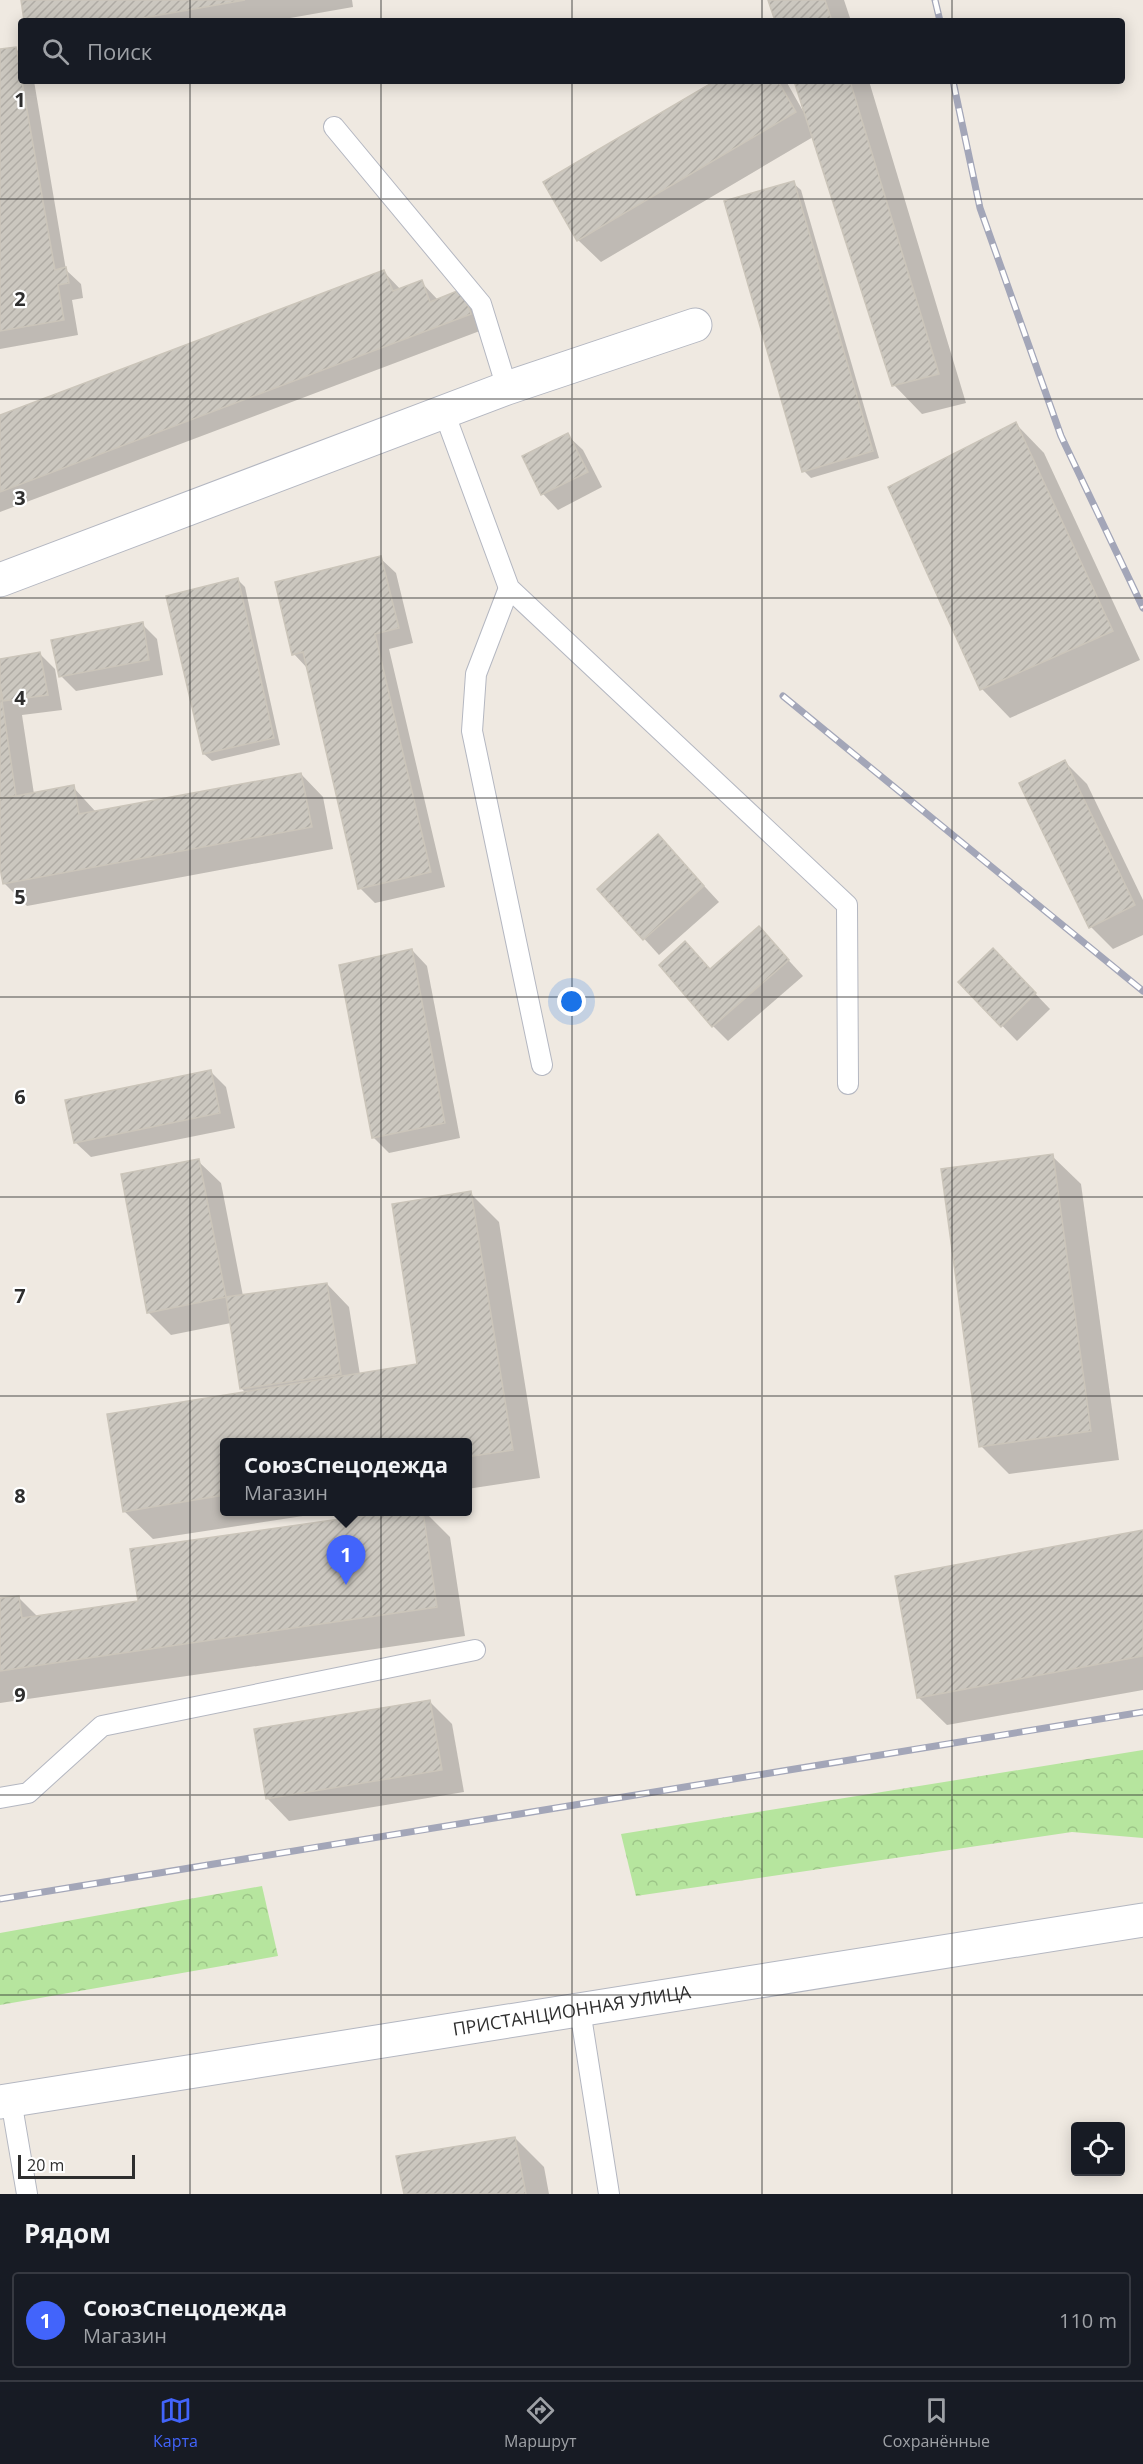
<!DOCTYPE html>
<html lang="ru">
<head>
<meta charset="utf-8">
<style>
	:root { --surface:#171b24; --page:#20242c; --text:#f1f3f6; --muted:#9ea1a6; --line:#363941; --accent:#4264fb }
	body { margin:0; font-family:"Open Sans",sans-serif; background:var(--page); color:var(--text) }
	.controls { position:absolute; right:18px; bottom:18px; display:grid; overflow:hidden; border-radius:6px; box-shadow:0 3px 15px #0003 }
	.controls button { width:54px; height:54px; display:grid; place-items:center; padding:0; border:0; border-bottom:2px solid var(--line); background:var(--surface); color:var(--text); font:30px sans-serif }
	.scale { position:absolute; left:18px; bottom:15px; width:117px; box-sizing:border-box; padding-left:6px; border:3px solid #2e2e2e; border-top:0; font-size:16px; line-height:21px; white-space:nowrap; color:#2e2e2e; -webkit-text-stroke:4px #fff; paint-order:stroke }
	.you { position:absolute; left:572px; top:1002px; width:21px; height:21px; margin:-15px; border:4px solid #fff; border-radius:50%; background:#1a73e8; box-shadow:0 0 0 9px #1a73e833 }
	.badge { display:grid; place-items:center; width:39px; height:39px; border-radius:50%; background:var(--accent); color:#fff; font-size:20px; font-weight:700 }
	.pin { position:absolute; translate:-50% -50px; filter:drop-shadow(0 2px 3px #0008) }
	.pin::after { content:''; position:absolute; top:32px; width:21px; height:18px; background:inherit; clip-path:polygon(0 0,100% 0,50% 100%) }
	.popup { position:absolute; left:220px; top:1438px; width:252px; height:78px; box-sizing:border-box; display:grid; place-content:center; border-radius:6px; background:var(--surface); filter:drop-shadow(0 2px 4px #0005); font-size:20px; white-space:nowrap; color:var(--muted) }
	.popup b { font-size:22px; color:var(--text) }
	.popup::after { content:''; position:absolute; left:50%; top:100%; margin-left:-12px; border:12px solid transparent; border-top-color:var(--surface) }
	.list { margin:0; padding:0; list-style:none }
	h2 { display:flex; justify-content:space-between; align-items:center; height:78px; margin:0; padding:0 24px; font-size:26px }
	h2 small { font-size:20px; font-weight:400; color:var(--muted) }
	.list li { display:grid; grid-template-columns:39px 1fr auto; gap:18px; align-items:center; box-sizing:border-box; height:96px; margin:0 12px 12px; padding:0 12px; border:2px solid var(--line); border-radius:6px }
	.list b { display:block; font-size:22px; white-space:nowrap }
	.list p { margin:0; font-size:20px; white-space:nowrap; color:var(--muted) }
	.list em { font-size:20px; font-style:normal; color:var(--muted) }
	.icon { flex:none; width:33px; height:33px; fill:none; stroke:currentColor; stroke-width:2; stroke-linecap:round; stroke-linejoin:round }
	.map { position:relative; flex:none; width:1143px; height:2194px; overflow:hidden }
	.search { position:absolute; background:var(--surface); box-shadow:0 3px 15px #0003; left:18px; right:18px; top:18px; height:66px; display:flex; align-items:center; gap:15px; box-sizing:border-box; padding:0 21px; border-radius:6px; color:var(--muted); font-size:22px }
	.sheet { height:186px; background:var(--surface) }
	nav { display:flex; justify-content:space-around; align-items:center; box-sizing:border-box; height:84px; border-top:2px solid var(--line); background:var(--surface); font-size:16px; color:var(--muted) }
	nav a { display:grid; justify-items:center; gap:3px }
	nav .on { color:var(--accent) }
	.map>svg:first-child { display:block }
</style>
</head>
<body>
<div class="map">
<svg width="1143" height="2194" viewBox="0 0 1143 2194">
	<defs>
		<pattern id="forest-crowns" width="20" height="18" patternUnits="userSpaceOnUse" patternTransform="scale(1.5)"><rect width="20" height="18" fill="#b6e59e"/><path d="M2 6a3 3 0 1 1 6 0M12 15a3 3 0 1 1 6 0" fill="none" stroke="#9dc588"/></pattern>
		<pattern id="building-hatch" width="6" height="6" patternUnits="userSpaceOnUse" patternTransform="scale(1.5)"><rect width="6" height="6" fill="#cbc7bf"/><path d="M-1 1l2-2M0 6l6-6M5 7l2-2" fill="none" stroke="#afaba4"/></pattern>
	</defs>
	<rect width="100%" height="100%" fill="#efe9e1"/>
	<g fill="url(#forest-crowns)">
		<path d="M1143,1750v88l-71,-6 -436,64 -15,-62z"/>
		<path d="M262,1886l16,70 -278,49v-72z"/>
	</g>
	<g fill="#0003">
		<path d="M22,0h330l1,7 -80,14h-247z"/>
		<path d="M769,0h75l7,21h-75z"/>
		<path d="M15,48l6,6v27h13l32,189 15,14 2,14 -11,2 6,35 -78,14v-298z"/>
		<path d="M718,81h68l17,30 -8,-30h74l97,322 -44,11 -28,-29 -81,-248 -212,125 -23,-22z"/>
		<path d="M793,183l8,7 78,268 -68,20 -7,-7z"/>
		<path d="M384,272l17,18 20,-8 17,18 24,-9 23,38 -485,183v-95z"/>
		<path d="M1016,424l28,29 96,207 -130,58 -28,-29 -92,-202z"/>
		<path d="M567,435l16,15 19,37 -44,23 -15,-16 -19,-37z"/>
		<path d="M380,558l16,15 17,70 -24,6 56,238 -70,16 -15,-15 -52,-219 -14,-15z"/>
		<path d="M238,580l7,7 35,158 -68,16 -8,-7z"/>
		<path d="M142,624l15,15 6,36 -87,16 -15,-15z"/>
		<path d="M40,654l15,15 7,41 -40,5 12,79 39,-7 23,25 205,-38 22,23 10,52 -306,57 -23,-23 -4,-23v-199z"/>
		<path d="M1065,762l22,22 56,116v35l-30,14 -22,-22z"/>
		<path d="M658,836l61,66 -60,53 -60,-66z"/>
		<path d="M759,928l44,48 -75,65 -15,-15 -2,-56z"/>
		<path d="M412,950l15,16 33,172 -71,15 -15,-15 -33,-172z"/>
		<path d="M1008,965l42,44 -33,32 -57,-59z"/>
		<path d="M211,1072l15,15 9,41 -144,29 -16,-15z"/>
		<path d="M1052,1156l29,28 38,276 -110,14 -28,-28z"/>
		<path d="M198,1161l23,22 22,113 84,-12 22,23 11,68 59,-10 51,-172 29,29 41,256 -73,11v-47h-243v70h105l-176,27 -29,-28 122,-118 -5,-5 -10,-65 -60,12 -23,-23z"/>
		<path d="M399,1512h26l25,25 15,99 -465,67v-103l18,-3 20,20 102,-15 -8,-52z"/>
		<path d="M1143,1532v158l-196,35 -29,-28z"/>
		<path d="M430,1702l22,22 12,68 -175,29 -22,-23z"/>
		<path d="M515,2138l29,29 5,27h-144z"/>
	</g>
	<g fill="url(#building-hatch)" stroke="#cbc5ba" stroke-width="1.5">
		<path d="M21,0h224l-119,21h-102z"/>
		<path d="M768,0h57l7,21h-57z"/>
		<path d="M16,47l39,223 11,-3 3,16 -11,2 6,35 -64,11v-282z"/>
		<path d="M715,81h63l18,31 -219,129 -34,-59z"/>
		<path d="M794,81h56l89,293 -47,12z"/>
		<path d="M794,181l79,270 -71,21 -78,-271z"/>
		<path d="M384,270l9,21 29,-11 8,22 32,-13 9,25 -471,178v-77z"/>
		<path d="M1016,422l97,209 -133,59 -92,-203z"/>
		<path d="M568,433l20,39 -47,23 -19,-39z"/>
		<path d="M381,556l18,72 -24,6 56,238 -73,17 -55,-237 -11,3 -17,-73z"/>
		<path d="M238,578l36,160 -71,16 -37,-158z"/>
		<path d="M143,622l6,38 -90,17 -8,-37z"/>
		<path d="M40,652l8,43 -45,6 -3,-17v-25z"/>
		<path d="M0,687l16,109 -16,2z"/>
		<path d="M1065,760l70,145 -46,23 -70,-145z"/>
		<path d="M301,773l11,54 -309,57 -3,-16v-69l74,-14 5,29z"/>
		<path d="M658,834l46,52 -61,54 -46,-51z"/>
		<path d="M759,926l30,34 -77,67 -53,-62 26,-24 25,28z"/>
		<path d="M993,948l43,45 -35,34 -43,-45z"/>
		<path d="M412,949l33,174 -73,15 -33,-173z"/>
		<path d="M211,1070l9,43 -146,30 -9,-43z"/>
		<path d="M1053,1154l38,277 -112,16 -38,-278z"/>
		<path d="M199,1159l27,138 -79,16 -26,-139z"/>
		<path d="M471,1191l42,259 -46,7v-15h-243v53l-101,17 -16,-98 310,-50 -25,-160z"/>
		<path d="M327,1283l14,91 -101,15 -14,-92z"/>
		<path d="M389,1512h34l14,95 -437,64v-73l19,-2 3,22 116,-17 -8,-52z"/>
		<path d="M1143,1530v126l-226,42 -22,-122z"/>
		<path d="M430,1700l12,70 -176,29 -12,-70z"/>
		<path d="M515,2137l11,57h-122l-8,-38z"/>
	</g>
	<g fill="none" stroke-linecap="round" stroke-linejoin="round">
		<defs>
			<g id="lane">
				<path d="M334,127l147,177 26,84"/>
				<path d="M444,412l65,176 338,317 1,179"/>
				<path d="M509,588l-33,86 -4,57 70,334"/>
				<path d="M0,1798l28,-5 74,-67 373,-76"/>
				<path d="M580,2010l29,184"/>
				<path d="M11,2100l16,94"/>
			</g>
			<g id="street">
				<path d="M0,580l507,-192 188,-63"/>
				<path id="s1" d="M0,2102l1143,-182"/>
			</g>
		</defs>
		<use href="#lane" stroke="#b4b7c1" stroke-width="22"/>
		<use href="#street" stroke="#b4b7c1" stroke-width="35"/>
		<use href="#lane" stroke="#fff" stroke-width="20"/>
		<use href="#street" stroke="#fff" stroke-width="33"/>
		<defs>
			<g id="rail">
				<path d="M935,0l5,21"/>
				<path d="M953,81l27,127 81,228 82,172"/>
				<path d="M783,696l360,295"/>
				<path d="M0,1899l1143,-187"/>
			</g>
		</defs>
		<use href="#rail" stroke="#a3a6b8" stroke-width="7"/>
		<use href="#rail" stroke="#fff" stroke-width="4.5" stroke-dasharray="14" stroke-linecap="butt"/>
	</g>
	<path fill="none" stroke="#2e2e2e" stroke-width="1.5" stroke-opacity="0.55" d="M190,0v21M381,0v21M572,0v21M762,0v21M952,0v21M190,81v2113M381,81v2113M572,81v2113M762,81v2113M952,81v2113M0,199h1143M0,399h1143M0,598h1143M0,798h1143M0,997h1143M0,1197h1143M0,1396h1143M0,1596h1143M0,1795h1143M0,1995h1143"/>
	<g text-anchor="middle" stroke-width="4.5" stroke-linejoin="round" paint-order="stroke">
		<g font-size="18" fill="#2e2e2e" stroke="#fff">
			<text dy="6" stroke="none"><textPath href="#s1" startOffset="579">ПРИСТАНЦИОННАЯ УЛИЦА</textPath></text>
		</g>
	</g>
	<g font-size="20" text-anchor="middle" font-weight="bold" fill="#2e2e2e" stroke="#fff" stroke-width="4.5" stroke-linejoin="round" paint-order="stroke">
		<text x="20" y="107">1</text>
		<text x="20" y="306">2</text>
		<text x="20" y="505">3</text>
		<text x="20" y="705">4</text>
		<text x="20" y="904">5</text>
		<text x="20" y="1104">6</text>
		<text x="20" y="1303">7</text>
		<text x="20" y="1503">8</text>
		<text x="20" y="1702">9</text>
	</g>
</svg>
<div class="controls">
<button><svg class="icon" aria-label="locate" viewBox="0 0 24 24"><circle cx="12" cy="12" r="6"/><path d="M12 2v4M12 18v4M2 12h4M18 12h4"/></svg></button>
</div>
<div class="scale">20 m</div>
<div class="you"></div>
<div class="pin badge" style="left:346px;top:1585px">1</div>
<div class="popup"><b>СоюзСпецодежда</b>Магазин</div>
<div class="search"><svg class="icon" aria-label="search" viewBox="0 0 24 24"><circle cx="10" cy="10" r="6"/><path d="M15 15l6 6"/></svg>Поиск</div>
</div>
<section class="sheet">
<h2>Рядом<small></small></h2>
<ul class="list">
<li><span class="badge">1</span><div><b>СоюзСпецодежда</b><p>Магазин</p></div><em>110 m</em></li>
</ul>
</section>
<nav>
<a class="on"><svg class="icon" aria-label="map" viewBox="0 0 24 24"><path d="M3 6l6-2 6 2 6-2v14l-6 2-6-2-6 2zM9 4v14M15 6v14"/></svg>Карта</a>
<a><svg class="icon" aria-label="directions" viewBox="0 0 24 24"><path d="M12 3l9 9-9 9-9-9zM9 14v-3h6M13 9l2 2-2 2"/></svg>Маршрут</a>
<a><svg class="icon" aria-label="saved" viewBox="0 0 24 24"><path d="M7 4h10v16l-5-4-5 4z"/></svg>Сохранённые</a>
</nav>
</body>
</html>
